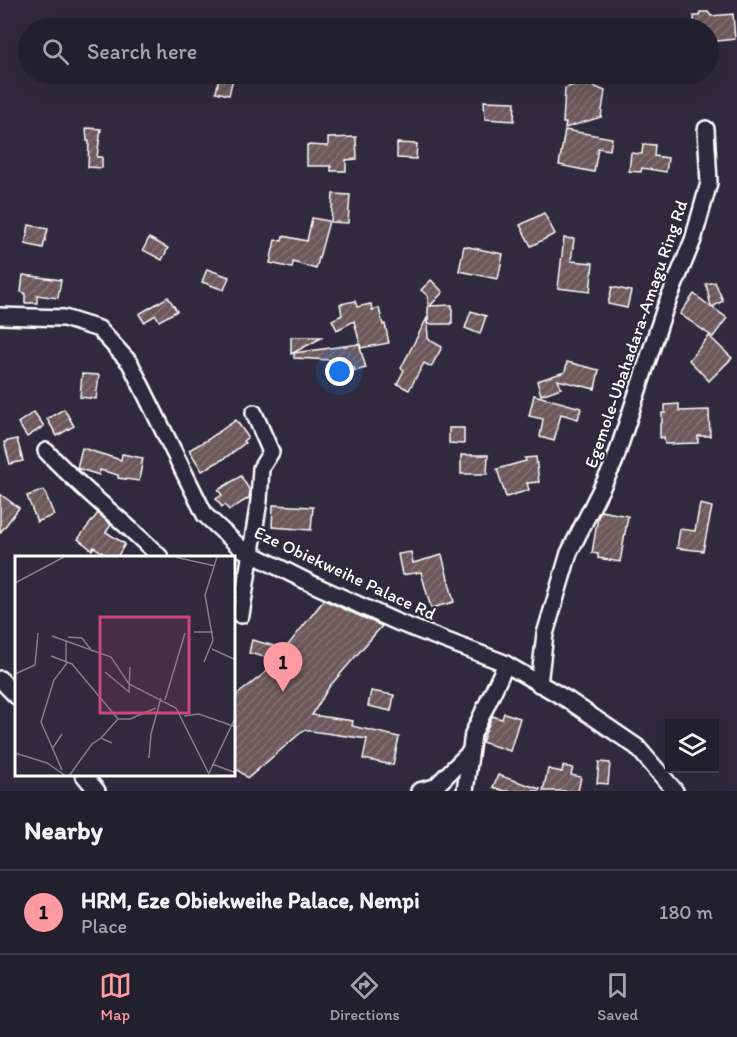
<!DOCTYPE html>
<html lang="en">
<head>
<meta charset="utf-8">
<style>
	:root { --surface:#23202e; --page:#2b2836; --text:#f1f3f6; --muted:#a3a3aa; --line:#403e4a; --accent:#ff9aa2 }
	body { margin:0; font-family:Itim,sans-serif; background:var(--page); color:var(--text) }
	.controls { position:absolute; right:18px; bottom:18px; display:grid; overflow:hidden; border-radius:0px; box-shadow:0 6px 24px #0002 }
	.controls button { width:54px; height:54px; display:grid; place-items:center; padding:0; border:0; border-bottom:2px solid var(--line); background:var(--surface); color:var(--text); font:30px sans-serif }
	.you { position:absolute; left:340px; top:372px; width:21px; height:21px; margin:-15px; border:4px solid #fff; border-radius:50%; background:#1a73e8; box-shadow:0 0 0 9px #1a73e833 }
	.badge { display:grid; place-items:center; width:39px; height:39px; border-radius:50%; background:var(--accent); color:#111; font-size:20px; font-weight:700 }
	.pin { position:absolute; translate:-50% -50px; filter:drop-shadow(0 2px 3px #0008) }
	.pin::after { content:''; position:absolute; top:32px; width:21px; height:18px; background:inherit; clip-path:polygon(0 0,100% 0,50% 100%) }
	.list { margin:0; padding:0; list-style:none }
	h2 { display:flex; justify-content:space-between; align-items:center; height:78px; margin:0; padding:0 24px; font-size:26px }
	h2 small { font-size:20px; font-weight:400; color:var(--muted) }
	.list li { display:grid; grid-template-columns:39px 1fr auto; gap:18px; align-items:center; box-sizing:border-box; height:84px; padding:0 24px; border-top:2px solid var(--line) }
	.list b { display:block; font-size:22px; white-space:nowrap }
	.list p { margin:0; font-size:20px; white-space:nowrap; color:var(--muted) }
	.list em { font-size:20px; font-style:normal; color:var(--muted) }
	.icon { flex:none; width:33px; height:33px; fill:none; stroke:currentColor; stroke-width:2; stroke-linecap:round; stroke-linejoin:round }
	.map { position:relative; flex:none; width:737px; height:791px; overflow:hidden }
	.search { position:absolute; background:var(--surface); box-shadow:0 6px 24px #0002; left:18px; right:18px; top:18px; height:66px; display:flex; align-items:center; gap:15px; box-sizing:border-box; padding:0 21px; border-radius:33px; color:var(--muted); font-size:22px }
	.sheet { height:162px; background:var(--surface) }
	nav { display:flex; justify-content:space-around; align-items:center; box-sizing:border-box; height:84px; border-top:2px solid var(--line); background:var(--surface); font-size:16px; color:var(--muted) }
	nav a { display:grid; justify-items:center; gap:3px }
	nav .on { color:var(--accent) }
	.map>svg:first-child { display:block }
</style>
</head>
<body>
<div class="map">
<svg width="737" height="791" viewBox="0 0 737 791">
	<defs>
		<pattern id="building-hatch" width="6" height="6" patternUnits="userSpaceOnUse" patternTransform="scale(1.5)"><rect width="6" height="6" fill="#6d585b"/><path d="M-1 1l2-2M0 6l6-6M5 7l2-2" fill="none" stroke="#837174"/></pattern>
	</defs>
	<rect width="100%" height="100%" fill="#2f2a3d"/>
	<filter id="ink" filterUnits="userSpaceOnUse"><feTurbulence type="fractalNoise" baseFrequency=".0167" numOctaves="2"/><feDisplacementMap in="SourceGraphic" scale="12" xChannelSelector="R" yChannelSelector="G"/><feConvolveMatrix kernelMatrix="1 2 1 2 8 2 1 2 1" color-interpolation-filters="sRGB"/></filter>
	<g filter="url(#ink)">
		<g fill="url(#building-hatch)" stroke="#fff" stroke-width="1.5">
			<path d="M700,12h8l3,4 22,-2 2,25 -27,3v-14h-13l-1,-12h5z"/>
			<path d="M220,74h14l-5,21 -13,-3z"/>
			<path d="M584,82l21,9 -4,26 -36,11 1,-5h-3l2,-35z"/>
			<path d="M484,101l31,1 -1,19 -29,-2z"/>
			<path d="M86,128l15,1 -4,28h5v11l-14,-1 1,-26h-2z"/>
			<path d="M565,130l47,8 -2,12 -12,-2 -4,24 -35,-7z"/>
			<path d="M356,137l1,22 -11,1v11h-15v-5h-24v-21l21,1v-8z"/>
			<path d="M397,143l20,1 -1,15 -19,-1z"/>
			<path d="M643,144l12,1 -1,11 14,2 -2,14 -24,-4 -1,4 -12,-1 2,-18 11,1z"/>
			<path d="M333,194l17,1 -2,28 -17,-1z"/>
			<path d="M544,213l11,21 -24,12 -11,-21z"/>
			<path d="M312,218l17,3 -13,48 -23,-7 -1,6 -22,-5 5,-23 7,1 1,-5 24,5z"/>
			<path d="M29,225l19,4 -5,19 -18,-4z"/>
			<path d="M149,238l19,10 -6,12 -19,-10z"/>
			<path d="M564,238l10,1 -3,22 22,2 -3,29 -32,-4z"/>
			<path d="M464,246l39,8 -5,25 -39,-8z"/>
			<path d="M207,269l22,8 -5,13 -22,-8z"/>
			<path d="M23,275l38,5 -3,18 -21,-3v8h-12v-10l-4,-1z"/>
			<path d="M431,280l12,12 -13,14 22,-1v19h-24v-28l-7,-6z"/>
			<path d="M715,282l8,19 -11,6 15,11 -14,19 -33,-23 14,-20 17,13 -5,-23z"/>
			<path d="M612,287l19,4 -4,17 -19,-4z"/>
			<path d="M168,297l9,14 -18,10 -3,-6 -12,7 -5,-8z"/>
			<path d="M355,301l2,6 14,-3 1,6 7,-2 4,17 2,-1 4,19 -28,5 -7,-27 -17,9 -5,-10 10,-5 -2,-11z"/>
			<path d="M471,311l15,5 -6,18 -15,-6z"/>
			<path d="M427,318l1,21 14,8 -11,20 -7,-4 -15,27 -12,-6 7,-14 -3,-2z"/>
			<path d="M709,336l23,22 -23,23 -20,-21z"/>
			<path d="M291,337h32l-32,17z"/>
			<path d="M359,344l7,24 -11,3 -1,-4 -21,3 -2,-10 -37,-2v-5z"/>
			<path d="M567,362l32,8 -4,19 -37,-9 3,8 -20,7 -4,-14 28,-9z"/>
			<path d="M82,374l17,1 -3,24 -16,-2z"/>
			<path d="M534,395l47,13 -3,11 -17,-5 -7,27 -14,-4 3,-18 -14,-3z"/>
			<path d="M679,404v7l30,-1 1,26h-12v7l-33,1 -1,-7 -4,1v-14l2,-1v-10h3v-8z"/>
			<path d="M64,409l10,17 -17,10 -10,-17z"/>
			<path d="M34,412l10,14 -17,11 -9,-14z"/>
			<path d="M236,420l12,17 -5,4 2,2 -20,15 -23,13 -13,-21 18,-10z"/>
			<path d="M449,428h15v16l-15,-1z"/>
			<path d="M17,439l6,22 -13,3 -6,-22z"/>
			<path d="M82,448l39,12 1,-6 21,4 -4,23 -21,-3v-3l-18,-5 -1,5 -22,-7z"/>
			<path d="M461,455h27l-1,19h-26z"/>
			<path d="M536,457l3,25 -12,1 2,7 -23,7 -9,-28 29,-8 -1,-3z"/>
			<path d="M241,476l9,15 -1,7 -20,12 -4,-5 -3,2 -6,-8 6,-4 -4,-5z"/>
			<path d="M44,490l10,25 -17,7 -10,-26z"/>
			<path d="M0,494l19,14 -19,25z"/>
			<path d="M700,504l12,3 -9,44 -26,-3 3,-19 15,2z"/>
			<path d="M273,505l40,2 -2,23 -39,-3z"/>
			<path d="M601,511l27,5 -8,46 -22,-4v-4l-6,-1 6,-36z"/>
			<path d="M98,513l13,12 -5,7 19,12 -8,13h-8l-15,-10 -2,3 -14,-11z"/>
			<path d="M411,552l2,11 29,-8 12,47 -23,6 -10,-36 -19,3 -4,-21z"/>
			<path d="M324,600l58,26 -53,61 -17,28 41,6 -1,5 47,11 -6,28 -30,-6 4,-20 -63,-9 -56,48 -14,-11v-70l32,-25 10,-12 -27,-7 3,-13 33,9z"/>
			<path d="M371,691l23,4 -3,16 -23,-5z"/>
			<path d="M504,713l16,5 -10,33 -28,-9 10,-26 10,3z"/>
			<path d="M599,762l11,1 -2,21 -11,-1z"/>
			<path d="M563,766l10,2 -2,7 10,2 -3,14h-35l5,-22 14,3z"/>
			<path d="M498,775l42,14 -1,2h-35l-11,-4z"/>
		</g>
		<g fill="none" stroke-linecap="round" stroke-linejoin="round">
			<defs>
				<g id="street">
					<path d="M0,316l64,2 35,11 31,34 75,152 37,34 66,33 89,40 105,40 66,38 69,47 38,44"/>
					<path d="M46,451c35,38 77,69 114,106"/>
					<path d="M234,611l7,4 18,-114 2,-33 10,-16 -17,-39"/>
					<path d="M0,679l16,17"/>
					<path d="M539,684l6,-50 24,-81 45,-90 51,-155 28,-68 16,-57 -3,-54"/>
					<path d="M83,774l14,17"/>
					<path d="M419,791l16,-4 35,-35"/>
					<path d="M465,791l8,-57 33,-70"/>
				</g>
			</defs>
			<use href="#street" stroke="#fff" stroke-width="20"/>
			<use href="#street" stroke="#2f2a3d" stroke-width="15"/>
		</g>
	</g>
	<g text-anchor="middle" stroke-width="4.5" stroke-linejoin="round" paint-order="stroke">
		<g font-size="18" fill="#fff" stroke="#2f2a3d">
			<text transform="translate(636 334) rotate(-71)" y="6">Egemole-Ubahadara-Amagu Ring Rd</text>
			<text transform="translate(345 573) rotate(25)" y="6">Eze Obiekweihe Palace Rd</text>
		</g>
	</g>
	<g transform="translate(15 556)">
		<rect width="220" height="220" fill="#2f2a3d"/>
		<path fill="none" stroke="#827f8b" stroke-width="1.5" d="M160,1l40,9M0,27l49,-26M179,76h19M37,80l59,21 18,27 47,24 33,66M53,81l14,1 10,13M51,85v22M197,93l24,11M36,100l21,8 46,55h12l26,-11M189,106l9,-22 -8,-45 12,-38M90,116l24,20 1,-25M0,118l20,-9 3,-32M150,144l20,-67M169,160l15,-2 37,13M86,182l17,-19M37,193l10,-15M0,197l32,10 19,13M134,202l2,-24 10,-36M197,208l24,9M47,214l-21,-48 13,-42 13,-17M194,217l27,-57M54,220l23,-32 9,-6 11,5"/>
		<path fill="#ce467c" fill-opacity="0.15" stroke="#ce467c" stroke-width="3" d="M85,61h89v96h-89z"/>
		<rect width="220" height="220" fill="none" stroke="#fff" stroke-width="3"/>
	</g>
</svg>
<div class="controls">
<button><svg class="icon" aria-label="layers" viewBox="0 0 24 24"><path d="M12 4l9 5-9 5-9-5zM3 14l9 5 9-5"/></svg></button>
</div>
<div class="you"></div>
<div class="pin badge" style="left:283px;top:692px">1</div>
<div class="search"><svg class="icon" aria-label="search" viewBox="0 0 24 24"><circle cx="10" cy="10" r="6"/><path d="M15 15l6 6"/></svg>Search here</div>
</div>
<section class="sheet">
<h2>Nearby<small></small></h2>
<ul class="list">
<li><span class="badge">1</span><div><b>HRM, Eze Obiekweihe Palace, Nempi</b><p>Place</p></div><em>180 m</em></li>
</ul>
</section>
<nav>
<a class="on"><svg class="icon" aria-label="map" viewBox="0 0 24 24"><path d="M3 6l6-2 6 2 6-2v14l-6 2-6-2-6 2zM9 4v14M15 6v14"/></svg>Map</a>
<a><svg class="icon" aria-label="directions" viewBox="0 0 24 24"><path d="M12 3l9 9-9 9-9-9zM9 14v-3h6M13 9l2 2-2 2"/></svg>Directions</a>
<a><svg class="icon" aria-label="saved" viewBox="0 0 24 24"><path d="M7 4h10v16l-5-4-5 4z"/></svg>Saved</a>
</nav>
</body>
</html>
